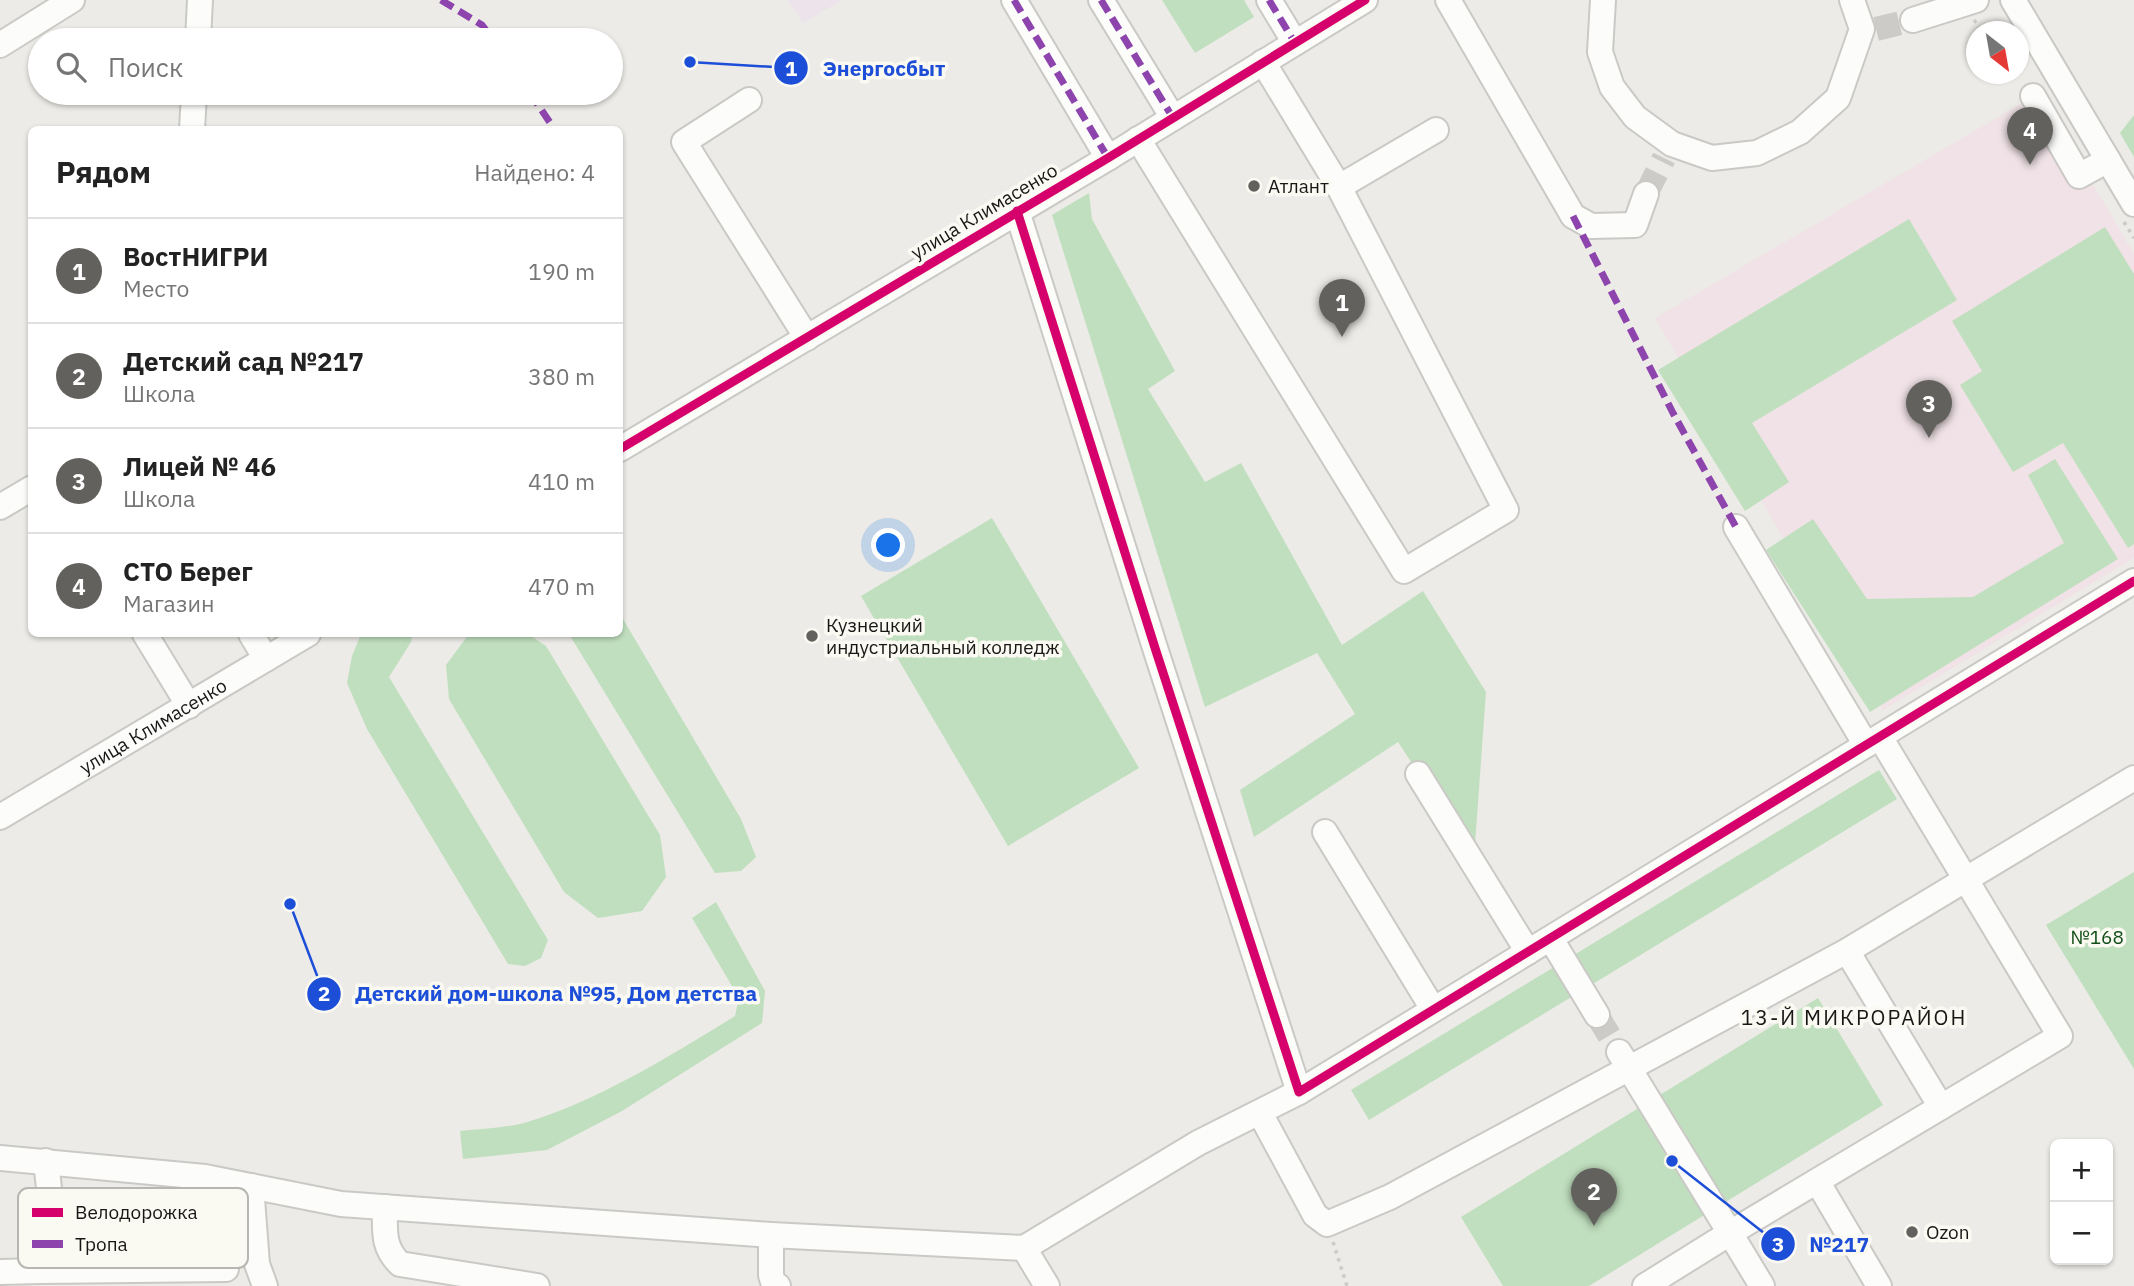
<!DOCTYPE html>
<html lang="ru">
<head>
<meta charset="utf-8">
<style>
	:root { --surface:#fff; --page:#f6f6f6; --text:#222; --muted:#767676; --line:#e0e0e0; --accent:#62615e }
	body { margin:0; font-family:"IBM Plex Sans",sans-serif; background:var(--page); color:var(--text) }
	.controls { position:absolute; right:21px; bottom:21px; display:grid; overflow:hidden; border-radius:10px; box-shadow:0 2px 5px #0004 }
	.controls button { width:63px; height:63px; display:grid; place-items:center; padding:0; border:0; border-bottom:2px solid var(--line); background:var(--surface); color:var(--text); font:35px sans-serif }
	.compass { position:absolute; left:1966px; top:21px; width:63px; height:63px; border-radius:50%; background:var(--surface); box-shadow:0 2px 5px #0004; rotate:149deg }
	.you { position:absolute; left:889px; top:546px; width:24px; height:24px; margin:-18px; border:5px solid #fff; border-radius:50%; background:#1a73e8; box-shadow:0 0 0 10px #1a73e833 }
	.badge { display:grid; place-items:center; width:46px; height:46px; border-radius:50%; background:var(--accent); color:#fff; font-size:23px; font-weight:700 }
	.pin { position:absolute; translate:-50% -58px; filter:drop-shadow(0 2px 4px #0008) }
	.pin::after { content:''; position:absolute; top:37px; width:24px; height:21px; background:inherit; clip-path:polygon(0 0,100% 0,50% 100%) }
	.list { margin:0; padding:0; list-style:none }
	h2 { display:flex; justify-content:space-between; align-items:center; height:91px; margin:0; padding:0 28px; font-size:30px }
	h2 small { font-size:23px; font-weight:400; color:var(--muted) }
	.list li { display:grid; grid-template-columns:46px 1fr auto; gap:21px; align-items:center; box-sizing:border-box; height:105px; padding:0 28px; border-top:2px solid var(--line) }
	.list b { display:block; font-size:26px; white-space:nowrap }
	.list p { margin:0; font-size:23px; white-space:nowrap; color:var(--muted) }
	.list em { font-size:23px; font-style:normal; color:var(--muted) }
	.icon { flex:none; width:38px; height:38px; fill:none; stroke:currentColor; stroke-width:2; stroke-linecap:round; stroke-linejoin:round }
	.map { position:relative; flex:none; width:2134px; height:1286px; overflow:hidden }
	.search { position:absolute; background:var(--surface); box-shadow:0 2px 5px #0004; left:28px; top:28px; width:595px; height:77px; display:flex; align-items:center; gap:18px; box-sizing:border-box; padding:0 24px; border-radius:38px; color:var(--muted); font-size:26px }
	.panel { position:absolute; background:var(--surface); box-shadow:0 2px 5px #0004; left:28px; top:126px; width:595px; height:511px; border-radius:10px }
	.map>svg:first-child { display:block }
</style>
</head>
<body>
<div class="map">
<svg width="2134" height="1286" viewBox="0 0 2134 1286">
	<rect width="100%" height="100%" fill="#ecebe7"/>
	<path fill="#f0e2e6" d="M2039,93l95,161v304l-251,152 -228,-392z"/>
	<path fill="#ede3ea" d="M788,0h54l-39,23z"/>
	<g fill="#c0dfbe">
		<path d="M1162,0h82l10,17 -59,36z"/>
		<path d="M2134,115v42l-14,-24z"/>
		<path d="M1089,193l3,26 83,152 -27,18 57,93 36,-19 101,182 81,-54 63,101 -12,166 -76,-116 -144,95 -14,-47 115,-76 -38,-61 -112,54 -153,-492z"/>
		<path d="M1909,219l48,81 -205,123 37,59 -44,29 -87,-141z"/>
		<path d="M2105,227l29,47v270l-6,4 -65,-105 -50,29 -53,-87 22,-14 -30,-50z"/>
		<path d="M2055,459l63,100 -248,153 -104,-162 47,-31 54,80 106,-2 91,-54 -36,-68z"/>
		<path d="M992,518l147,250 -131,78 -147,-250z"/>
		<path d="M620,614l121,205 15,38 -15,14 -26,2 -146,-239h51z"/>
		<path d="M361,634h51l-1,8 -22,35 159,263 -7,18 -16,8 -17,-2 -141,-235 -20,-46 5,-27z"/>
		<path d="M469,634h59l18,12 114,189 6,42 -24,34 -44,7 -34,-26 -115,-193 -3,-34z"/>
		<path d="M1879,770l18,29 -528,321 -18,-30z"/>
		<path d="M2134,872v197l-88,-144z"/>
		<path d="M716,902l49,89 -3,32 -140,88 -75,39 -84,9 -3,-28c21,-2 44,-3 64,-8 72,-21 148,-68 211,-107l4,-18 -47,-80z"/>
		<path d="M1818,998l65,107 -294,181h-86l-42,-69z"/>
	</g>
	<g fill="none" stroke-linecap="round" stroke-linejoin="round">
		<g stroke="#cccbc8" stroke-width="24" stroke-dasharray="24 12" stroke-linecap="butt">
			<path d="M1876,29l37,-9"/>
			<path d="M1646,194l18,-36"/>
			<path d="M1597,1015l22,37"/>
		</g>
		<defs>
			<g id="minor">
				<path d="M1014,0l94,158"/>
				<path d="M1101,0l72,118"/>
				<path d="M1269,0l26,43"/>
				<path d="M1448,0l125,216 18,10 44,-1 11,-31"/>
				<path d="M1603,0l-3,52 12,35 23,30 37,27 40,14 45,-5 43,-21 38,-34 24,-69 -10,-29"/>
				<path d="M2013,0l121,204"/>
				<path d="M1913,20l63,-20"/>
				<path d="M198,40l2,-40"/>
				<path d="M0,45l72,-45"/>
				<path d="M1263,62l76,125 97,-57"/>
				<path d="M2033,96l46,80 29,-16"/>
				<path d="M749,100l-65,42 123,196"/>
				<path d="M192,130l2,-37"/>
				<path d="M1138,139l266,432 102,-61 -167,-323"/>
				<path d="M1017,211l139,440 143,441"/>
				<path d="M620,449l488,-291 257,-158"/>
				<path d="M0,507l32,-19"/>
				<path d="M1736,527l130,218"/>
				<path d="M145,634l44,72"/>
				<path d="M251,634l15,25"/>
				<path d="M1418,774l110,178"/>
				<path id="s1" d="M0,817l308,-183"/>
				<path d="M1325,832l108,177"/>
				<path d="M1551,939l46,76"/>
				<path d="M1847,951l94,156"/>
				<path d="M1619,1052l111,181 330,-197 -180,-299"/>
				<path d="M1260,1113l55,102 12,9 63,-27 457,-246 287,-173"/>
				<path d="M0,1158l205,19 136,27 430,31 253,13"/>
				<path d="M46,1161l5,46 163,3"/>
				<path d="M1817,1181l62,105"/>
				<path d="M251,1186l6,78 8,22"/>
				<path d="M385,1207c0,23 -3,40 15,57l137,22"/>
				<path d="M771,1235v40l3,10 4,1"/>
				<path d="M40,1271l186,-2"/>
				<path d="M0,1272l40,-1 11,-64"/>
				<path d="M1047,1286l-23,-38 174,-105 101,-51 835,-511"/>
				<path d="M1645,1286l85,-53 32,53"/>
			</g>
		</defs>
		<use href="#minor" stroke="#cac9c6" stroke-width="28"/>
		<g stroke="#cccbc9" stroke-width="3.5" stroke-dasharray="3.5 5" stroke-linecap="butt">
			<path d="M1974,20l10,12"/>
			<path d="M2124,222l10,16"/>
			<path d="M1333,1242l14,44"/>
		</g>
		<use href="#minor" stroke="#fcfcfb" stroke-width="24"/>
		<g stroke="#8e44ad" stroke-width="7" stroke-dasharray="14 7" stroke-linecap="butt">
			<path d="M441,0l41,25 11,15"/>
			<path d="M1014,0l94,158"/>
			<path d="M1101,0l72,118"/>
			<path d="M1269,0l26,43"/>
			<path d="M530,93l25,37"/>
			<path d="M1573,216l100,197 63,114"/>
		</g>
		<defs>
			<g id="cycleway">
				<path d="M1017,211l139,440 143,441 835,-511"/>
				<path d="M620,449l488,-291 257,-158"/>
			</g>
		</defs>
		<use href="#cycleway" stroke="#fbfaf2" stroke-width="13"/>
		<use href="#cycleway" stroke="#d6006c" stroke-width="9"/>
	</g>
	<g fill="#62615e" stroke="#fbfaf2" stroke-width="2.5">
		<circle cx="1254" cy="186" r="7"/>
		<circle cx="812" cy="636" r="7"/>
		<circle cx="1912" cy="1232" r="7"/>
	</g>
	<g text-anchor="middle" stroke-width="7" stroke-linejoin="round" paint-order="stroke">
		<g font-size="19" fill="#181715" stroke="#fbfaf2" text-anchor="start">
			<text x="1268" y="193">Атлант</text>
			<text x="826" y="632">Кузнецкий<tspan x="826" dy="22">индустриальный колледж</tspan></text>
			<text x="1926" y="1239">Ozon</text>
		</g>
		<g font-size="19" fill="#181715" stroke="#fbfaf2">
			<text transform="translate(984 211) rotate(-31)" y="7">улица Климасенко</text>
			<text dy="7" stroke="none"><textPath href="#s1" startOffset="178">улица Климасенко</textPath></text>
		</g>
		<g font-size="19" fill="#104d18" stroke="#fbfaf2">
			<text x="2097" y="944">№168</text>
		</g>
		<g font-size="21" letter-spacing="2" fill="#181715" stroke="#fbfaf2">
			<text x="1854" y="1025">13-Й МИКРОРАЙОН</text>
		</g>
	</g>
	<rect x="18" y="1188" width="230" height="80" rx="10" fill="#fbfaf2" stroke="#b7b6b0" stroke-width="2"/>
	<rect x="32" y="1208" width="31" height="9" fill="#d6006c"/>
	<rect x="32" y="1240" width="31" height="8" fill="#8e44ad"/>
	<g font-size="19" fill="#181715">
		<text x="75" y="1219">Велодорожка</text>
		<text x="75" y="1251">Тропа</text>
	</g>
	<path fill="none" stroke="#1d4ed8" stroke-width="2.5" d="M690 62L791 68M290 904L324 994M1672 1161L1778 1244"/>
	<g fill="#1d4ed8" stroke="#fbfaf2" stroke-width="2.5">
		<circle cx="690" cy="62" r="7"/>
		<circle cx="290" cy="904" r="7"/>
		<circle cx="1672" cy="1161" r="7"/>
		<circle cx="791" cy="68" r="18"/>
		<circle cx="324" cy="994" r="18"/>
		<circle cx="1778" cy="1244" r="18"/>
	</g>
	<g font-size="21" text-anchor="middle" font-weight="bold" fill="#fff">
		<text x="791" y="76">1</text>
		<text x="324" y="1001">2</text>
		<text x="1778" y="1252">3</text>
	</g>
	<g font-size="21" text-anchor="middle" font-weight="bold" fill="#1d4ed8" stroke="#fbfaf2" stroke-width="7" stroke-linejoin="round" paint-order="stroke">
		<text x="884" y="76">Энергосбыт</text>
		<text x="556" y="1001">Детский дом-школа №95, Дом детства</text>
		<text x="1839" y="1252">№217</text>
	</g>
</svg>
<div class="controls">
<button>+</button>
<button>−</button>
</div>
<svg class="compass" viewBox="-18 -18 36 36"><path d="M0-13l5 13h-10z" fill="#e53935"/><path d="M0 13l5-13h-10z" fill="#767676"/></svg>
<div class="you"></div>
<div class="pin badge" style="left:1342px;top:337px">1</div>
<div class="pin badge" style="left:1594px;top:1226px">2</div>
<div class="pin badge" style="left:1929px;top:438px">3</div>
<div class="pin badge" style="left:2030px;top:165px">4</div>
<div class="search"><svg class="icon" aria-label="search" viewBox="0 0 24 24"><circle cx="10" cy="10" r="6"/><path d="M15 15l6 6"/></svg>Поиск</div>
<section class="panel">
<h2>Рядом<small>Найдено: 4</small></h2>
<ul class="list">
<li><span class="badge">1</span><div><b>ВостНИГРИ</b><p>Место</p></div><em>190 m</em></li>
<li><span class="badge">2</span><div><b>Детский сад №217</b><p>Школа</p></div><em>380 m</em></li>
<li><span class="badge">3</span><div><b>Лицей № 46</b><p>Школа</p></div><em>410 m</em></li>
<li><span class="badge">4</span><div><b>СТО Берег</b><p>Магазин</p></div><em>470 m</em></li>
</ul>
</section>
</div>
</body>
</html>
